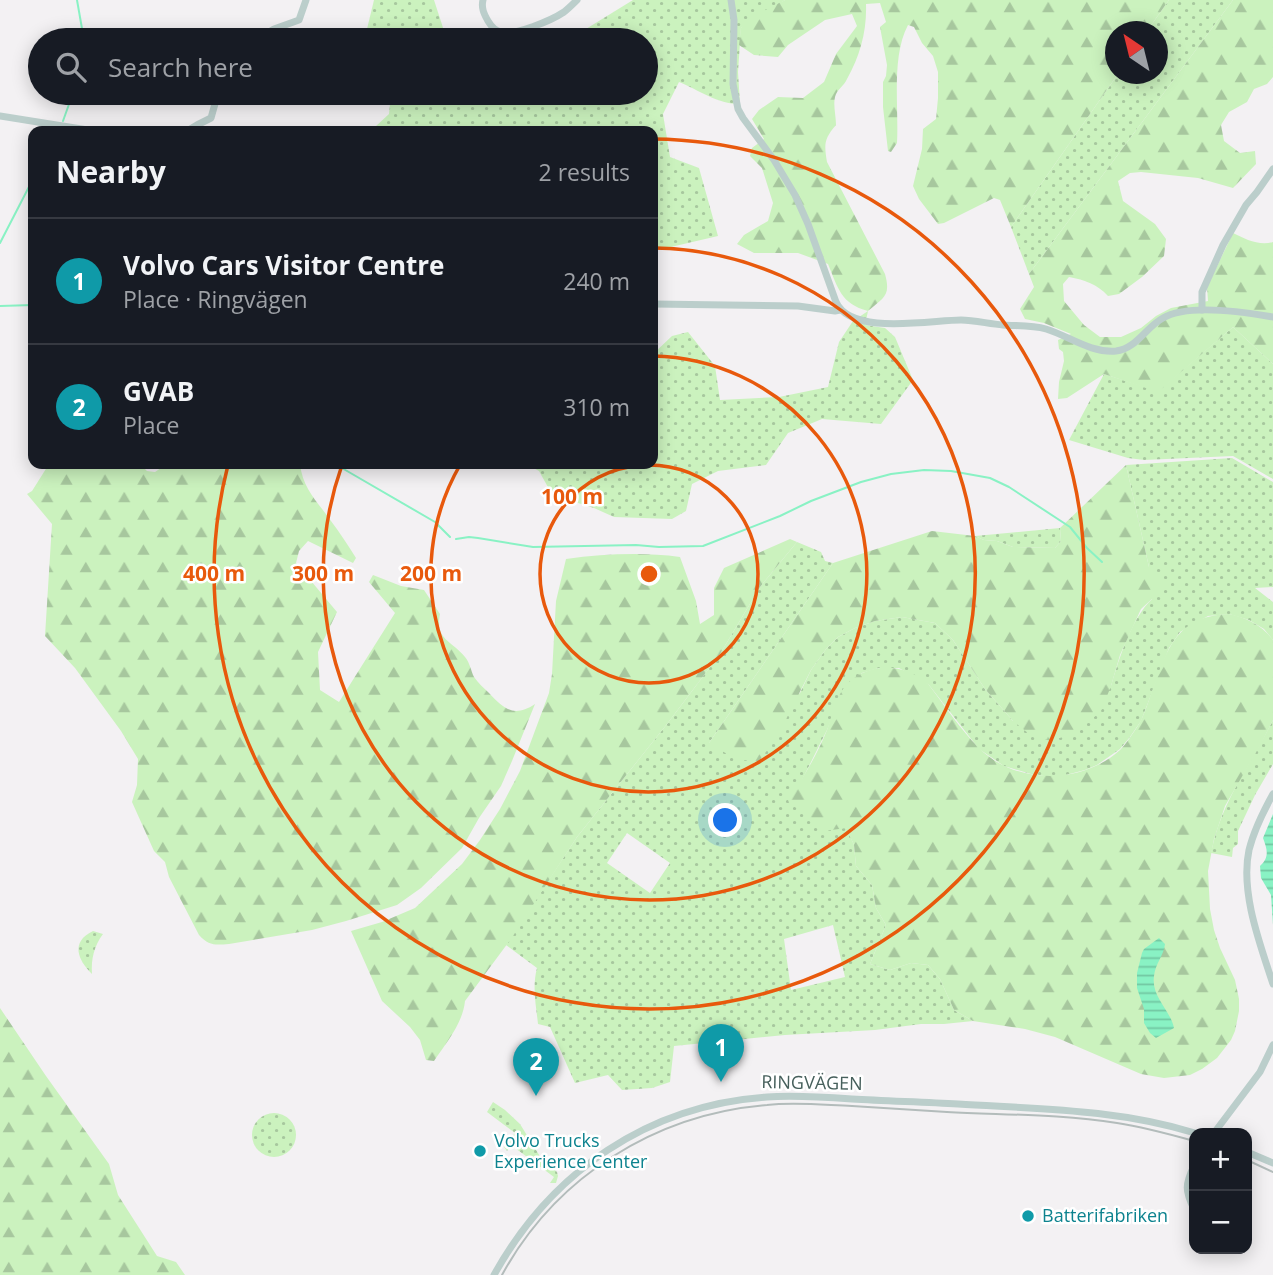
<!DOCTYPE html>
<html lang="en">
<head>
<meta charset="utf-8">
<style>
	:root { --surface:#171b24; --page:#242831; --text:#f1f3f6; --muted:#9ea1a6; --line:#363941; --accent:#0f766e }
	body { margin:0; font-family:"Open Sans",sans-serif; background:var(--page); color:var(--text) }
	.controls { position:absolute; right:21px; bottom:21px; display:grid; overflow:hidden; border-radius:14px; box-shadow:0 4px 18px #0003 }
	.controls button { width:63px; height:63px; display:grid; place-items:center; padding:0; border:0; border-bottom:2px solid var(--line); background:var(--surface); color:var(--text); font:35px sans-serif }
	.compass { position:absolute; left:1105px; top:21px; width:63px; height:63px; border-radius:50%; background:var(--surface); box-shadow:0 4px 18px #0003; rotate:325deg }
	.you { position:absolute; left:726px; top:821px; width:24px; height:24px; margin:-18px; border:5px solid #fff; border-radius:50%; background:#1a73e8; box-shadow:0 0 0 10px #1a73e833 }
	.badge { display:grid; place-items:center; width:46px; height:46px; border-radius:50%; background:var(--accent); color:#fff; font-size:23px; font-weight:700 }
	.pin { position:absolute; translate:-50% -58px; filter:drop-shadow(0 2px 4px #0008) }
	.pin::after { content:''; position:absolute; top:37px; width:24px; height:21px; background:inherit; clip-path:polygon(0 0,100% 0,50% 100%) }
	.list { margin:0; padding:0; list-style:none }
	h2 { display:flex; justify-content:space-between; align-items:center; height:91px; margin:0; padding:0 28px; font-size:30px }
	h2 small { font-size:23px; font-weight:400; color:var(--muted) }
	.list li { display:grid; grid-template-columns:46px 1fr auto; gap:21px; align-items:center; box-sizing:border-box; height:126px; padding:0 28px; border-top:2px solid var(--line) }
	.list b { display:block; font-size:26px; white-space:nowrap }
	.list p { margin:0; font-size:23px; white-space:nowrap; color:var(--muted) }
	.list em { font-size:23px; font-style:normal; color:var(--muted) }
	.icon { flex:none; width:38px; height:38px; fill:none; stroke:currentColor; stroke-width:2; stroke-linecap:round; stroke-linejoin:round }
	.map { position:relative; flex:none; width:1273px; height:1275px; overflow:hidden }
	.search { position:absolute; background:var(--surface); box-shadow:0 4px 18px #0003; left:28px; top:28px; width:630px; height:77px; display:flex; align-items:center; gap:18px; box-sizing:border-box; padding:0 24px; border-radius:38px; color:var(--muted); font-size:26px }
	.panel { position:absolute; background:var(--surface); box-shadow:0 4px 18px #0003; left:28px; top:126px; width:630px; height:343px; border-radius:14px }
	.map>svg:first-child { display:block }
</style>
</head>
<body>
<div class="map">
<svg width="1273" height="1275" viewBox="0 0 1273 1275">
	<defs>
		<pattern id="grass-dots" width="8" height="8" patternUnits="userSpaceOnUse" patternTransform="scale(1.75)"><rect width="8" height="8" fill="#cbf2be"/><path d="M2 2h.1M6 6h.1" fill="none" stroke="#a7c79e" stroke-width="1.8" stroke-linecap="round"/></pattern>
		<pattern id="forest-firs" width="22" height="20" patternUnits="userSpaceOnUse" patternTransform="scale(1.75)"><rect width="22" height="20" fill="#cbf2be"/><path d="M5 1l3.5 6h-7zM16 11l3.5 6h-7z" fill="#a7c79e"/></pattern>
		<pattern id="water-rules" width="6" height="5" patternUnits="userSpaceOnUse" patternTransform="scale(1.75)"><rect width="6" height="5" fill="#89f2c4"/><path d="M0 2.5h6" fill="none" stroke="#72c7a2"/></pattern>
	</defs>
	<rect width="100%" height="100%" fill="#f3f1f3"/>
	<g fill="url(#grass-dots)" fill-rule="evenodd">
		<path d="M374,0h60l13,40h-75l-5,-11z"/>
		<path d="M633,0h152l-44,28 -3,44 2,32c-23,0 -41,-14 -61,-22l-16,32 7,43 29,11 19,68 -60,14v26l-5,3v-148h-305l3,-4 25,-1 13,-12 2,-21h83l3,3 5,-3h164v-53h-78z"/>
		<path d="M1169,0h64l-204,274 -18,-47 107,-153h40v-42l-11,-1z"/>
		<path d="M868,311l-3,14 20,3 10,9 18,43 -32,44 -59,-5 -34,14 -22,32 -48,6 -26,13 -6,27 -14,8 -58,-2 -20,-9 -32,-10h-8l-15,-27 -13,-7h127v-110l19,-18 16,-4 27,34 5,34 59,-3 49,-10 11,-45 14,-21z"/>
		<path d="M1233,327l40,37v115l-40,-23 -89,4 -16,-2 -59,-18 35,-66 54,17z"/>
		<path d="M1232,458l41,24v105l-18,1 18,14v38l-9,-11 -15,-9 -20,-6 -21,2 -28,16 -11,16 -28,73 -11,16 -10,12 -23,16 -12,5 -23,6h-18l-13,-2 -27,-8 -25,-17 -50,-64 -30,-17h-20l-17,5 -19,17 -16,40 -25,50 44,47 8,18 2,21 16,19 4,23 10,17 -16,39 20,6 21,-7 17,2 12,14 14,31 19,11 -29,3h-23l-46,6 -90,5 -111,11 -4,36 -18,6 -30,2 -14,-15 -33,8 -25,-56 -12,-3c-2,-19 -6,-37 -1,-56l-31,-23 71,-108 90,-113 53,-70 40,-67 37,-45 24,10 4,9 8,2 -124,180 91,-50 11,-23 15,-21 12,-12 17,-9 20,-7 27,-4 33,6 18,17 32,49 28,32 98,-35c8,-27 20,-67 41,-87l-3,-32 -23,-102zM627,833l43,30 -20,30 -43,-30zM833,925l12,52 -54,13 -7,-51z"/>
		<path d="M1060,528l1,13 -6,7 -42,-1 -16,-6 -13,-1 -9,-4z"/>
		<path d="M1273,720v44l-18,31 -17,36v13l-5,4 -1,9 -21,-4c10,-52 39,-87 62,-133z"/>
		<path d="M93,931l10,3c-9,12 -12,25 -11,40 -14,-14 -22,-32 1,-43z"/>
		<path d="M493,1102l12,8 15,14 21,34 16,14 1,4 -2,7h-6l4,-6 -43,-32 -4,6 -3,-4 11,-14 -28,-21z"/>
		<circle cx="274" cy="1135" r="22"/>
	</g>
	<g fill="url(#forest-firs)">
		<path d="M785,0h384l-22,31 -31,1v42h2l-107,153 -11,-27 -6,-2 -50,25 -6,1 -19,-25 -6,-13 9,-37 1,-20 13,-10 2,-21v-26l-5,-16 -11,-13 -8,-16 -6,-2c-17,32 -9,82 -11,118l-6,9 -3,-1 -5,-44v-25l3,-6 1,-11 -7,-38 6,-5 -6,-19 -14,1c1,27 -6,52 -19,75 -3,7 -10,10 -12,18 -2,8 1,19 1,28 -12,14 -12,19 -9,37l58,112c6,22 -1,23 -17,37 -27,-7 -30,-23 -40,-47l-30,-11h-44l-17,-9 7,-9 24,-14 5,-18 -11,-35 -12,-12 2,-8 12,-9 -12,-20 7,-9 19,-13 25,1 21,-16 12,-28 21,-28 -5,-12 -27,6 -37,25 -10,12 -24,-2 -15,-10 2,-17 7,-9z"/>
		<path d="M1233,0h40v77l-6,7 -13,5 -7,13 -18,10 -8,13 3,16 16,12 15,-2 1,13 -23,24 -35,-10 -57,-6 -11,1 -12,8 5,20 32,23 11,15 -2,17 -22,21 -23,17 -11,2c-11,-12 -23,-16 -39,-19l-6,7 1,17 20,24 16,12h21l20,-9 15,-12 15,-8 37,-7 -1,-14 26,-54c12,6 26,13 40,9v122l-40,-37 -75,65 -54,-18 -37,24 -9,1 1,-17 5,-21 -1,-9 -4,-3 -1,-9 13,-6 -27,-11 -19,-4 -5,-10 14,-22 -5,-13z"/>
		<path d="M49,464h91l7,7 8,1 12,-8h133c3,25 17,37 31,57 9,12 17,24 25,37l-3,5 -45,-22 -9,10 -3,12 41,49 -19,40 2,38 19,12 56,-89 -26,-31 4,-7 28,11 23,4 16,24c-5,26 11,26 25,43 5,6 6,14 9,20 4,6 10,11 15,16 15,16 25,25 46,11l-23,57 -11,25 -22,32 -17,30 -41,40 -24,17 -51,16 -34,9 -83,14c-14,1 -20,2 -30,-9l-30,-58 -4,-15 -11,-11 -22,-49 5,-17 1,-26 -17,-28 -46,-63 -30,-32 7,-112 -25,-30 5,-3z"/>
		<path d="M1126,465l23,102 16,20 -24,22 -21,46 -9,31 -10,25 -23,20 -26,10 -19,-4 -20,-16 -28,-32 -32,-49 -18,-17 -33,-6 -27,4 -20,7 -17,9 -12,12 -15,21 -35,69 -17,22c-22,1 -32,-7 -50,-18l124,-180 99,-32 43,5 9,4 13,1 16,6 42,1 6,-7 -1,-13z"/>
		<path d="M790,539l7,3 -37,45 -40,67 -53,70 -90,113 -66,102 -46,62c-2,22 -19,42 -31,60l-8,-1 -6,-20 -10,-13 -28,-26 -31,-70 31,-9 33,-14 47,-44 18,-24 20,-31 20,-38 29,-78 3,-19 4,-73 10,-42c38,-5 76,-7 114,-2l16,44 4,23 14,-9v-27l10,-20z"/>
		<path d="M1229,614c18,4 33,11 44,26v80l-11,22 -37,64 -11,33 -6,32 2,38 4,21 6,18 15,32 4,19v12l-4,20 -4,9 -14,18 -15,11 -12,6 -26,3 -23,-4 -86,-37 -30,-8 -52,-8 -19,-11 -14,-31 -12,-14 -17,-2 -21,7 -20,-6 16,-39 -10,-17 -4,-23 -16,-19 -2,-21 -8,-17 -22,3 -36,-30c15,-23 29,-46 39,-71 5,-14 8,-29 16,-41 21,-28 62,-27 86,-4 16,21 31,44 50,63 37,37 102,37 141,2 7,-7 13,-17 19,-26 4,-7 7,-16 10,-24 17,-45 23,-84 80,-86z"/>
		<path d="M0,1008l46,68 63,88 9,31 39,61 19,6 9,13h-185z"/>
	</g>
	<g fill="url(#water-rules)">
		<path d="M1273,814v111l-2,-30 -10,-17 -1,-12c10,-9 7,-17 3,-28z"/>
		<path d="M1159,938l6,6c-1,11 -10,20 -11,32 -3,21 16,33 20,52l-18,10 -6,-5 -6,-10v-14l-7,-21v-15l5,-20 2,-4z"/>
	</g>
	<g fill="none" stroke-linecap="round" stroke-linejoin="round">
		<g stroke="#89f2c4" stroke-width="2">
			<path d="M77,0l7,40"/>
			<path d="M63,121l10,-28"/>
			<path d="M58,131l1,-1"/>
			<path d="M0,243l33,-64"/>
			<path d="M0,306l33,-1"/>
			<path d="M335,464l100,58 15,15"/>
			<path d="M456,539l13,-2 9,1 55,9 103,-2 23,2 44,-1 77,-30 31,-15 50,-19 30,-8 33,-4 27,1 39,7 19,9 61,40 17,21 15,14"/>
		</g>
		<g stroke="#bbcecb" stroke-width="7">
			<path d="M483,0c-2,8 1,14 5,21 3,5 7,10 13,11 14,4 51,-12 63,-20 5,-4 9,-8 13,-12"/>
			<path d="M731,0l3,20 -1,64 5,25 5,9 31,42 21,35 13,29 28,78c15,34 95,18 125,18 14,0 28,4 42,5 14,1 29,0 43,4 23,7 44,24 70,22 20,-2 30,-24 47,-33 26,-15 82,-6 110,-1"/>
			<path d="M256,40l18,-11 25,-9 7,-20"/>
			<path d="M0,116l94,15"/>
			<path d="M187,131l10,-6 14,-7 7,-25"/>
			<path d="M653,304l145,2 37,5 5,-1"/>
			<path d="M1202,310v-18l21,-47 23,-40 11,-13 16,-23"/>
			<path d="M1273,794c-10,18 -19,36 -24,56 -9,42 11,94 24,134"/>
			<path d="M1214,1133l46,-61 13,-27"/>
			<path d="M1247,1152l26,11"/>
			<path d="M1194,1166c-9,18 -9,25 0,43"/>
			<path d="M494,1275c57,-103 154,-170 273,-178 28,-2 57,0 85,2 35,2 71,3 106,5 80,5 160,5 237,29"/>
		</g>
		<g stroke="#b3bcbb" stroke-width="2">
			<path d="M1247,1160l26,12"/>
			<path d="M502,1275c54,-99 154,-161 265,-170 28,-3 57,0 85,1 32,2 64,4 95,6 57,3 114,2 170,11 26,4 52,11 77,18"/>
		</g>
	</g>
	<g fill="none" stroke="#e8590c" stroke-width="3.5">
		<circle cx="649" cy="574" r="109"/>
		<path d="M653 356A218 218 0 1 1 460 465"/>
		<path d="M655 248A326 326 0 1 1 342 465"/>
		<path d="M653 139A435 435 0 1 1 228 465"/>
	</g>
	<g fill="#0f9aa8" stroke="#fff" stroke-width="2.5">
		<circle cx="480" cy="1151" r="7"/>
		<circle cx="1028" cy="1216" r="7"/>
	</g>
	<g text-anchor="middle" stroke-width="5" stroke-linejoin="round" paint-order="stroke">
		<g font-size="18" fill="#47605c" stroke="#fff">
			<text transform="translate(812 1083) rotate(1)" y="6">RINGVÄGEN</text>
		</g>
		<g font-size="18" fill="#0d838f" stroke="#fff" text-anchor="start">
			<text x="494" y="1147">Volvo Trucks<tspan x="494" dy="21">Experience Center</tspan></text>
			<text x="1042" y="1222">Batterifabriken</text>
		</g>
	</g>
	<circle cx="649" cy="574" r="10" fill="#e8590c" stroke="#fff" stroke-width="3.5"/>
	<g font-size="21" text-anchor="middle" font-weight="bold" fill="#e8590c" stroke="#fff" stroke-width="5" stroke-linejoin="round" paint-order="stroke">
		<text x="572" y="504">100 m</text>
		<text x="323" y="581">300 m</text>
		<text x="431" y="581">200 m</text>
		<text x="214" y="581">400 m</text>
	</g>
</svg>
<div class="controls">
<button>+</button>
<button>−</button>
</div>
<svg class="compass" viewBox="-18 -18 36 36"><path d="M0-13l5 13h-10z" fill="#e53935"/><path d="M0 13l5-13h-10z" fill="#9ea1a6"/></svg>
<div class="you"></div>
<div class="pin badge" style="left:721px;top:1082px;background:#0f9aa8">1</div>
<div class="pin badge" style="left:536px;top:1096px;background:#0f9aa8">2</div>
<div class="search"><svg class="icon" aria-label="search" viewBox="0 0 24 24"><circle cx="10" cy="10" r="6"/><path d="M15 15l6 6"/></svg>Search here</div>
<section class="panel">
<h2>Nearby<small>2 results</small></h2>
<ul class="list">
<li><span class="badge" style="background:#0f9aa8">1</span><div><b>Volvo Cars Visitor Centre</b><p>Place · Ringvägen</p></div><em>240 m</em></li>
<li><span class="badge" style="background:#0f9aa8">2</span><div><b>GVAB</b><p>Place</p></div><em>310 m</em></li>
</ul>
</section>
</div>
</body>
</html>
